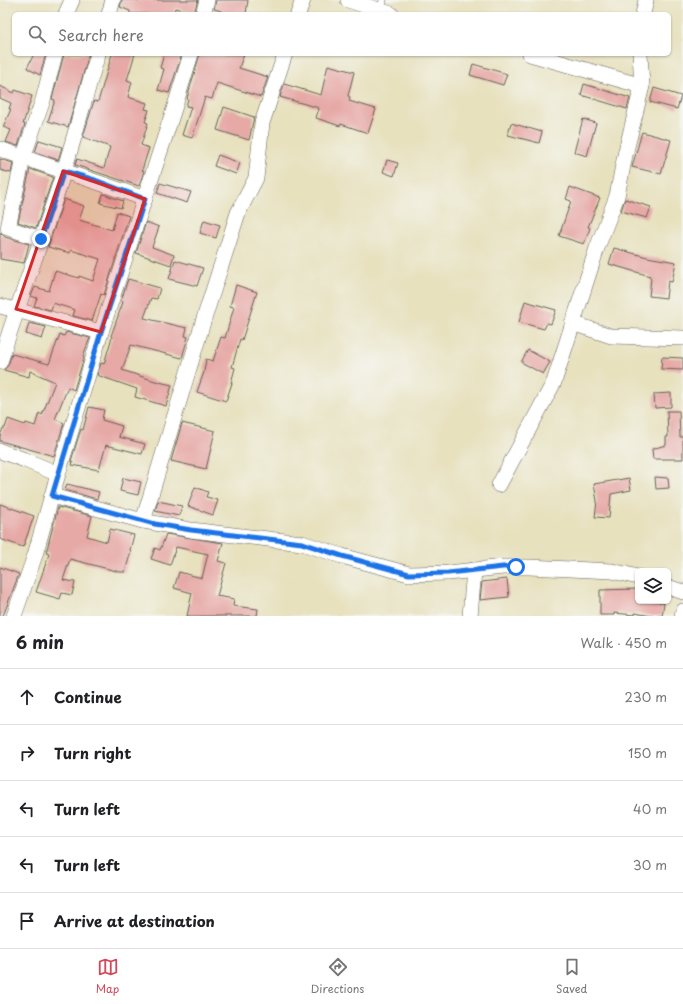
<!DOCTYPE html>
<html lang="en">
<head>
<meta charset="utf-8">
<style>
	:root { --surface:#fff; --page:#f2f2f2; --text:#202124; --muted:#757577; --line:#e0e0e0; --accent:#d1495b }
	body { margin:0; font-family:"Playpen Sans",sans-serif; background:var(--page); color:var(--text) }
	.controls { position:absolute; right:12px; bottom:12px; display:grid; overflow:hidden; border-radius:6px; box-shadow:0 1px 3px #0004 }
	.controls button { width:36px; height:36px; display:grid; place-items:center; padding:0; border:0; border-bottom:1px solid var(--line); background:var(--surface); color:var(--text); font:20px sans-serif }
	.stop { position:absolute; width:12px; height:12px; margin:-9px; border:3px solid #1a73e8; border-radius:50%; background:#fff }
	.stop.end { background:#1a73e8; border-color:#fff; box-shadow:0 1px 4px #0008 }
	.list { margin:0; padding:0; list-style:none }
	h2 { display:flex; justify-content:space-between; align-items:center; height:52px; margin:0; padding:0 16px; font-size:17px }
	h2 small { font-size:13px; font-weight:400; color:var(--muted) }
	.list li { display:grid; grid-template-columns:26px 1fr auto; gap:12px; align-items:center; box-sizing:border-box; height:56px; padding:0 16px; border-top:1px solid var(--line) }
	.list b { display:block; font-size:15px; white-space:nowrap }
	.list em { font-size:13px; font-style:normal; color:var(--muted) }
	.icon { flex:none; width:22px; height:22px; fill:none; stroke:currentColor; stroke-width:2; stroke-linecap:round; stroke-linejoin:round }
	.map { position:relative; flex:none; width:683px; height:616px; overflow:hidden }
	.search { position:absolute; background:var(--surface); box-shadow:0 1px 3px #0004; left:12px; right:12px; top:12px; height:44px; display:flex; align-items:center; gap:10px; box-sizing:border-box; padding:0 14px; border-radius:6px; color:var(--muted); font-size:15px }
	.sheet { height:332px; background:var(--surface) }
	nav { display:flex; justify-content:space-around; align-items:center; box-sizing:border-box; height:56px; border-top:1px solid var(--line); background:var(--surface); font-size:11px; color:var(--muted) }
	nav a { display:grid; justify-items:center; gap:2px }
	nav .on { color:var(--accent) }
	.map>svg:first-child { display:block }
</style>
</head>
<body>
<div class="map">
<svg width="683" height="616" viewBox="0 0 683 616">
	<rect width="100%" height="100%" fill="#f6f6f2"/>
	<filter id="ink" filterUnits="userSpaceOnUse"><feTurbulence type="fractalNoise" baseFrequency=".025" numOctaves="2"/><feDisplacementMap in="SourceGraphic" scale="8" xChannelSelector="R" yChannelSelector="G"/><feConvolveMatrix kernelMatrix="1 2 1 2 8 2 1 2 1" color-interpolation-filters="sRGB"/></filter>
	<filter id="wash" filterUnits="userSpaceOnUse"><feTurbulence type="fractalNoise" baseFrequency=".012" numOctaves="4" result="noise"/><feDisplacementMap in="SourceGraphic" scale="16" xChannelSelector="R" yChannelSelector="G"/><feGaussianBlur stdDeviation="0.9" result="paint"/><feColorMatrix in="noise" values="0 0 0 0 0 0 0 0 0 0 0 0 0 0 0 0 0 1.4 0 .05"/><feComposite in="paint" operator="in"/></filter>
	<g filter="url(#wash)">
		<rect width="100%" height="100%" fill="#e7e1be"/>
		<g id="blocks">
			<g fill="#e6a9a6">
				<path d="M122,0h76l-4,13 -19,-5 -1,6h-44v-3l-10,-4z"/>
				<path d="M216,0h32l-2,14h-25v-3l-7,-2z"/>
				<path d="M34,54h12l-6,21 -13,-7z"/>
				<path d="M64,54h25l-21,73 -20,-6 7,-21 -3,-1z"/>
				<path d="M112,54h23l-8,26 5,2 -4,15 19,6 -2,6 4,1 -4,12 3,1 -7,22 8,3 -7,22 2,1 -5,15 -64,-21 2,-6 27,9 6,-21 -27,-10 11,-36 4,1z"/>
				<path d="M164,54h18l-13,39 -11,-3 6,-21 -4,-1z"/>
				<path d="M200,54h44l-5,14 29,9 -7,20 -44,-14 -5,16 -7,-2 -13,41 -10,-3 9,-28 -5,-1 2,-7 -1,-1z"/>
				<path d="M473,64l34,10 -4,11 -33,-10z"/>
				<path d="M328,65l26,7 -6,24 2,1 -1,4 27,8 -8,24 -27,-9 -1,2 -24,-8 3,-10 -39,-11 4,-13 37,11z"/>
				<path d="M584,84l46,14 -3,11 -46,-14z"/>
				<path d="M0,86l14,7 1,-3 17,6 -9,28h2l-7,22 -12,-4 5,-12 -8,-3 8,-18h-2l2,-6 -11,-5z"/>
				<path d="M654,88l27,8 -4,13 -27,-7z"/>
				<path d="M224,107l30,10 -5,23 -32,-10z"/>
				<path d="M583,119l13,4 -9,33 -13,-4z"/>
				<path d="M511,123l31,9 -3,11 -31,-8z"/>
				<path d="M642,132l29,8 -10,34 -29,-7z"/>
				<path d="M39,140l23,7 -4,13 -23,-8z"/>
				<path d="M218,155l22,8 -4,11 -22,-8z"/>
				<path d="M0,159l13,4 -2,10 -11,-3z"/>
				<path d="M387,160l11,3 -4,13 -11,-4z"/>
				<path d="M30,169l23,8 -17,51 -18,-6z"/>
				<path d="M160,183l31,9 -4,11 -30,-10z"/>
				<path d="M570,187l30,11 -12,29 2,1 -6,16 -25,-8 12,-35 -5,-2z"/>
				<path d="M103,194l20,7 -2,7 -21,-5z"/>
				<path d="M64,199l20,7 -5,14 33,10 5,-18 12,4 -25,79 -3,-1 -9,27 -19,-5 2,-6 -22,-7 -2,7 -17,-4 3,-8 -6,-2 4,-9 14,4 6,-20 24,7v-2l14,5 7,-22 -29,-9 -1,3 -22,-6z"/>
				<path d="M625,199l26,8 -4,11 -26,-7z"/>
				<path d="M204,220l16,5 -4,13 -16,-5z"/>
				<path d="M146,222l13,5 -7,20 22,8 -3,10 -35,-12z"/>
				<path d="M0,232l5,5 24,7 -5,19 -24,-4z"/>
				<path d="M614,248l33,9 29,5 -4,20 -4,-1 -2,17 -17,-2 2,-18h-1v-2l-41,-12z"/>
				<path d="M175,260l28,8 -6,18 -28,-7z"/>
				<path d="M128,279l32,9 -3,11 -6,-1 -7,20 43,10 -2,8 3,1 -6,21 -51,-13 -9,25 33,11 17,4 -6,21 -31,-9 2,-8 -40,-14 4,-12 3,1 8,-27 -1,-1 12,-34 -2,-1z"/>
				<path d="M236,285l21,7 -15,48 -2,-1 -8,28 3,1 -4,15h1l-6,18 -29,-9 7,-20 2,-13 7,2 8,-24 4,1 9,-31 -4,-1z"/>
				<path d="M525,301l31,9 -5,14 -4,-1 -3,6 -25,-7z"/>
				<path d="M29,323l17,4 -4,12 -16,-5z"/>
				<path d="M66,332l24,6 -7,18 1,1 -10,33 -6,-3 -13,32 9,4 -10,33 -54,-15v-5l3,-8h2l3,-9 17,6 1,-2 9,3 4,-13 3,2 13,-33 -25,-11 -1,6 -25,-7 4,-5 4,-11 37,10 11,-30 4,2z"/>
				<path d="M528,350l22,12 -7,12 -22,-12z"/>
				<path d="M662,357l21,1v12l-22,-1z"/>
				<path d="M671,393v14l-16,1 -1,-14z"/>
				<path d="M89,407l15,3 -2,10 20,6 -3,11 26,7 -3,10 -36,-9 -7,25 -27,-5 1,-3 -2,-1 10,-32 2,1z"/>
				<path d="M667,411h12l1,26h3v22h-30l-1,-10 14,-4v-8h2z"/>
				<path d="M182,423l33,8 -9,38 -35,-8z"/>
				<path d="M655,477l13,1 1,10 -13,1z"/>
				<path d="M123,478l18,4 -3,13 -18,-4z"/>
				<path d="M629,478l2,12 -20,4 -2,24 -14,-1 2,-16 -3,-17z"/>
				<path d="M67,484l32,8 -2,7 -32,-9z"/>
				<path d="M195,487l13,5 -2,5 12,3 -5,15 -25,-9z"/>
				<path d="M158,501l24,5 -3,10 -24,-5z"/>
				<path d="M0,504l34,12 -11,31 -23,-8z"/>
				<path d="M58,507l34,9 -5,20 20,6 3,-13 24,6 -4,15 1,1 -6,21h-5l-50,-13 -7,21 12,2 -3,13 -10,-2 -2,6 -24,-7 13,-38 -3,-1z"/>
				<path d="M166,534l57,9 -5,18 8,2 -9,33 17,3 -1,7 25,3 -1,7h-70l5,-23 -18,-5 5,-16 23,6 6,-24 -32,-7 -6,18 -19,-6 4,-11 5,2z"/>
				<path d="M0,567l19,7 -16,42h-3z"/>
				<path d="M507,579l2,18 -29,3 2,-18z"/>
				<path d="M637,589v12h18l9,2 -2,13h-10l-17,-3v2l-21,-2v2h-14v-25z"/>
			</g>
		</g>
	</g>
	<g filter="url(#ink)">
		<use href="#blocks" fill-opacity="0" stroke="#636155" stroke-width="1"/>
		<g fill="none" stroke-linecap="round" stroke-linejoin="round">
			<defs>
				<path id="lane" d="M381,11l2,-11"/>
				<g id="street">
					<path d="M348,0l43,14"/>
					<path d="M66,14l6,-14"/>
					<path d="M109,14l4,-14"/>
					<path d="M203,14l4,-14"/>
					<path d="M298,14l5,-14"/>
					<path d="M643,14l3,-14"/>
					<path d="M530,54l112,32"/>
					<path d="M0,149c48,18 97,32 145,50"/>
					<path d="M41,239l-33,-11 15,-70 20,-58 12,-46"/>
					<path d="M0,306l101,26"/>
					<path d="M572,323l39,13 72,2"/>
					<path d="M0,362c20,-64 44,-127 64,-191 12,-39 22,-78 34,-117"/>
					<path d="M0,451l25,9 33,14"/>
					<path d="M499,485l55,-103 43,-134 20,-52 8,-41 17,-69 -2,-32"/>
					<path d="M52,496l91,25 48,9 111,13 40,13 67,18 39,-1 55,-6h26l83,4 26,6"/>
					<path d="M143,521l60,-199 35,-109 18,-35 6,-55 23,-69"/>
					<path d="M668,587l15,5"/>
					<path d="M14,616l21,-61 23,-81 43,-142 73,-223 17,-55"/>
					<path d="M470,616l4,-46"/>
					<path d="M682,616l1,-5"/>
				</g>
			</defs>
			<use href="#lane" stroke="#636155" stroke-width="8"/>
			<use href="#street" stroke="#636155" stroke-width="16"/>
			<use href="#lane" stroke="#fff" stroke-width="7"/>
			<use href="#street" stroke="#fff" stroke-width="15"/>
		</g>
	</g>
	<g fill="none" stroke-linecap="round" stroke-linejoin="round" filter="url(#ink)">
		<path stroke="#1a73e8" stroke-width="5" d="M41,239l23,-68 31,9 50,19 -44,133 -49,164 103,28 36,6 111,13 40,13 67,18 39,-1 55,-6h13"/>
	</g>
	<path fill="#d62828" fill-opacity="0.2" stroke="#d62828" stroke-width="3" stroke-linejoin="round" d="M63,171l82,28 -44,133 -85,-23z"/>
</svg>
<div class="controls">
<button><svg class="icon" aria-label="layers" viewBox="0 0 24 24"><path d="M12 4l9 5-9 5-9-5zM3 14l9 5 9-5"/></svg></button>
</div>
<div class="stop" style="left:516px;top:567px"></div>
<div class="stop end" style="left:41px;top:239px"></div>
<div class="search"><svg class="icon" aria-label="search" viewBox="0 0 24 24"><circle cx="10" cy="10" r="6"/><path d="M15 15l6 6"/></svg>Search here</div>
</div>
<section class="sheet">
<h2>6 min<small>Walk · 450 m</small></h2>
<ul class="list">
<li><svg class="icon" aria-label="ahead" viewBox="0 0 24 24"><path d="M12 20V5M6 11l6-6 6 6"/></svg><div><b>Continue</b></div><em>230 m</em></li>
<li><svg class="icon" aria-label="right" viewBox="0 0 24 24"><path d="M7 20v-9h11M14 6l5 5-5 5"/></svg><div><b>Turn right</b></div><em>150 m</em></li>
<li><svg class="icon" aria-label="left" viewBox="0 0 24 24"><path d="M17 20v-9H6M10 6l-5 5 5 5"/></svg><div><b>Turn left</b></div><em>40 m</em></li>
<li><svg class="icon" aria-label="left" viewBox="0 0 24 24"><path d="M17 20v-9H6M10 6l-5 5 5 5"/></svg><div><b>Turn left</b></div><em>30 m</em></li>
<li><svg class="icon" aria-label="arrive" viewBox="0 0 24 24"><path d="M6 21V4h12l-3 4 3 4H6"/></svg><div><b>Arrive at destination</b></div></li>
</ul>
</section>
<nav>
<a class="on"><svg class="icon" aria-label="map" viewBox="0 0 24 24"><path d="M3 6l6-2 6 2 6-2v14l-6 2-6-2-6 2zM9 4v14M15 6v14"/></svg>Map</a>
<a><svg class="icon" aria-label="directions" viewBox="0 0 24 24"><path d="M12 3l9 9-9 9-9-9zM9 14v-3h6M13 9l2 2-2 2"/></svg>Directions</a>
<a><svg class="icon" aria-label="saved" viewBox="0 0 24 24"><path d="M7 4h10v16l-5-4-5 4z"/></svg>Saved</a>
</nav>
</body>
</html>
